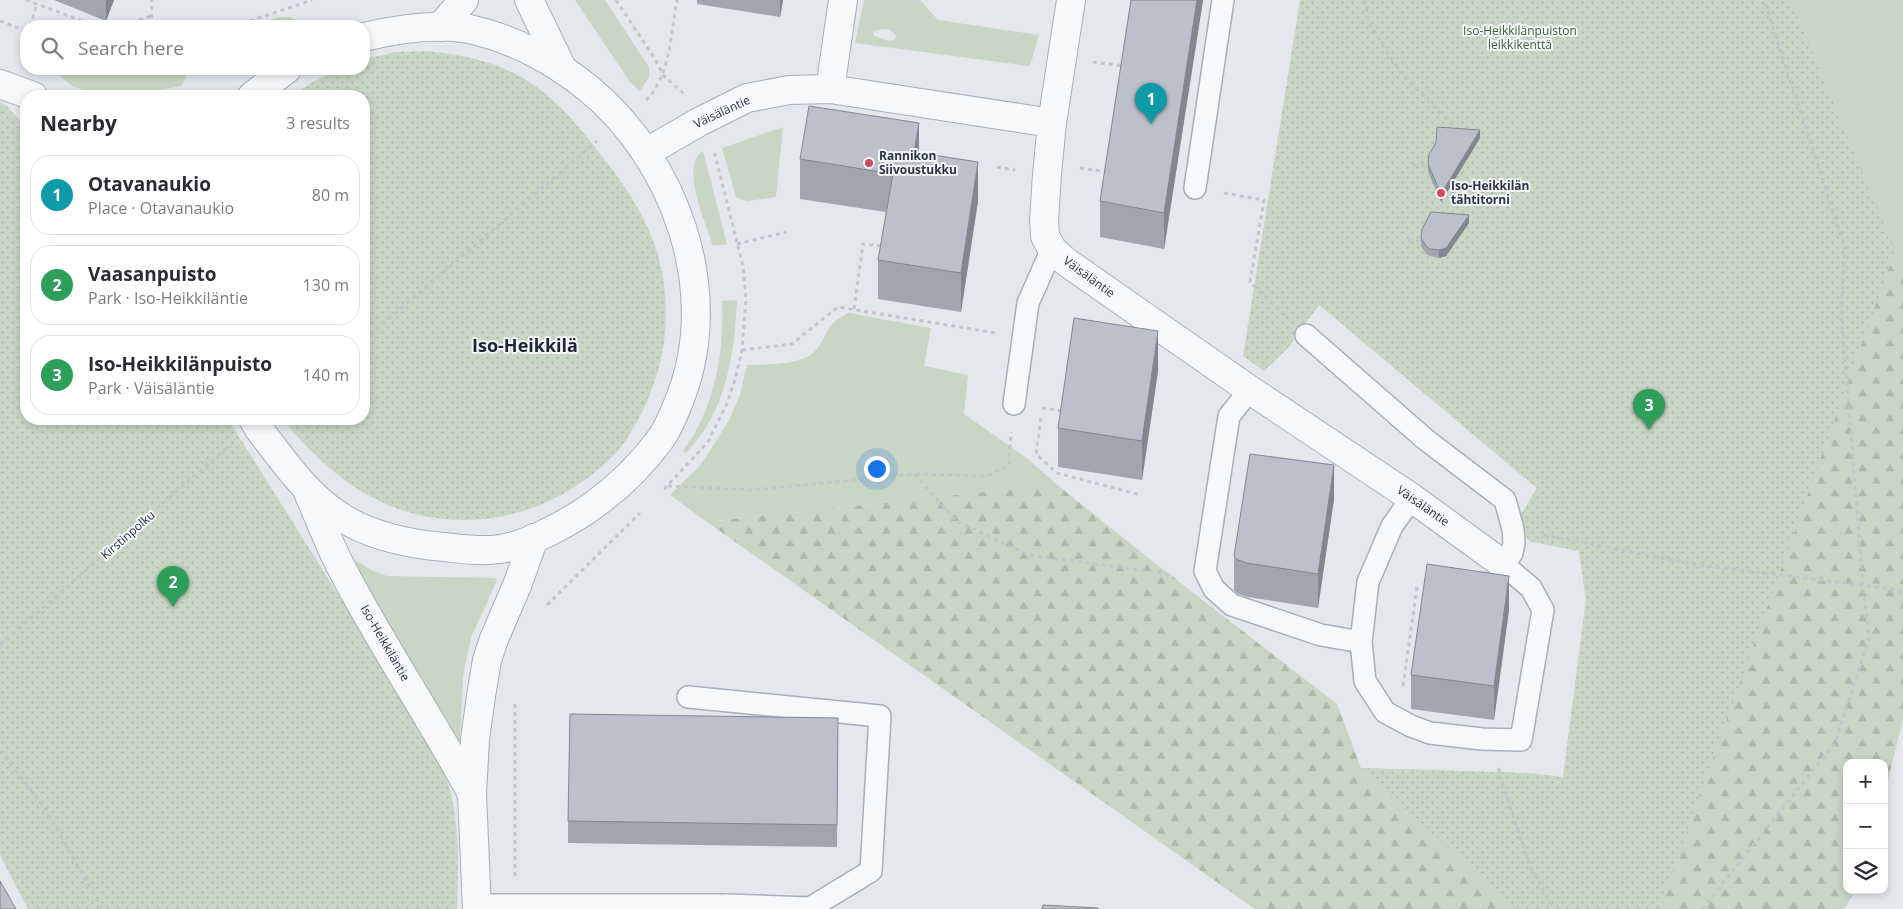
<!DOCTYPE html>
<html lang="en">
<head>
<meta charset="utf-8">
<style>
	:root { --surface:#fff; --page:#f2f2f3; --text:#2b2b33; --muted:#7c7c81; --line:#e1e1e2; --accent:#0f766e }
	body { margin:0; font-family:"Open Sans",sans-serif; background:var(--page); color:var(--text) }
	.controls { position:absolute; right:15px; bottom:15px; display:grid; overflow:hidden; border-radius:10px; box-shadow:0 2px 8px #0003 }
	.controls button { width:45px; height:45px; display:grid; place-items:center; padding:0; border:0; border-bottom:1px solid var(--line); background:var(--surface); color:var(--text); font:25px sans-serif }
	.you { position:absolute; left:876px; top:468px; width:18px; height:18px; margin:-12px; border:4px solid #fff; border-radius:50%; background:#1a73e8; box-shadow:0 0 0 8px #1a73e833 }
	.badge { display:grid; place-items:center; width:32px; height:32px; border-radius:50%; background:var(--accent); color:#fff; font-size:16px; font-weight:700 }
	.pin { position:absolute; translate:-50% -41px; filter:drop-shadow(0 1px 2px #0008) }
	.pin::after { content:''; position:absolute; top:26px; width:18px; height:15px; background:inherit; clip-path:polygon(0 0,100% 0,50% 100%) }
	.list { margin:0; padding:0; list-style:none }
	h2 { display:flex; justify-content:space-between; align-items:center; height:65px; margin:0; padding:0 20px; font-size:21px }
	h2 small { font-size:16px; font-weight:400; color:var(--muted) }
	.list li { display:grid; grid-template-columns:32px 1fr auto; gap:15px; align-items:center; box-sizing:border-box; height:80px; margin:0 10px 10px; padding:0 10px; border:1px solid var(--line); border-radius:20px }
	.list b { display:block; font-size:19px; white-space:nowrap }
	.list p { margin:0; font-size:16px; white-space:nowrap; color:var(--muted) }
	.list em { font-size:16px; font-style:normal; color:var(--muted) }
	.icon { flex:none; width:28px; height:28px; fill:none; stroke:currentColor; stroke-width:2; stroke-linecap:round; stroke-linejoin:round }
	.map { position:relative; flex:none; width:1903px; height:909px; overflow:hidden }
	.search { position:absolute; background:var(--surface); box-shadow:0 2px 8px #0003; left:20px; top:20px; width:350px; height:55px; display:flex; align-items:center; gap:12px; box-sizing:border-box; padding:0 18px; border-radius:20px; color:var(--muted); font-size:19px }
	.panel { position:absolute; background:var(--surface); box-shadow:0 2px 8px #0003; left:20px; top:90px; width:350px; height:335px; border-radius:20px }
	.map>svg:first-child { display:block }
</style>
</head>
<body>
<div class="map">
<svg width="1903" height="909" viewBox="0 0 1903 909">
	<defs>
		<pattern id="forest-firs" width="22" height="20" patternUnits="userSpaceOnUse" patternTransform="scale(1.25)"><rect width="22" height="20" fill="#c9d6c5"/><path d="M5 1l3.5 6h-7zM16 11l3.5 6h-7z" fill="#adb8ab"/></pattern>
		<pattern id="park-dots" width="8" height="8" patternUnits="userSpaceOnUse" patternTransform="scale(1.25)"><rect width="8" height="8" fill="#c9d6c5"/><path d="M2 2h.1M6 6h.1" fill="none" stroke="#adb8ab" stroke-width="1.8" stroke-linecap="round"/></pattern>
	</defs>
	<rect width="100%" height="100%" fill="#e4e7ec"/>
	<g fill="#c9d6c5" fill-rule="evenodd">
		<path d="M575,0h30l44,67v10l-9,14 -10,-9z"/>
		<path d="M864,0h56l18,20 101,15 -9,31 -175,-23zM884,29l6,1 6,5 -1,4c-7,4 -15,-1 -22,-4v-4z"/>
		<path d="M1791,0h112v269l-8,-18z"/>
		<path d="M279,17h11l8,4 2,5h-47z"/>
		<path d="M54,69h132v8l-4,8c-26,8 -78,11 -104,3 -10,-2 -17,-12 -24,-19z"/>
		<path d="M783,127l-7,70 -29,4 -11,-4 -14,-49z"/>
		<path d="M703,151l24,93 -14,2c-6,-20 -34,-81 -10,-95z"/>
		<path d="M737,300c-3,55 -10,111 -51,153l-3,-2c31,-41 42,-100 39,-150z"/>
		<path d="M849,313l82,15 -7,38 44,9 -4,39 64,45 28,25 -349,38 -37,-27 30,-29 28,-44 12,-27 7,-30c20,-1 57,1 70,-16 13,-17 8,-25 32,-36z"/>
		<path d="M353,559l20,12 14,5 108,2 2,2 -26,58 -4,18 -4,20 -3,64h-3l-107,-174z"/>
	</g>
	<path fill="url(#forest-firs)" d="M1543,0h248l112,269v450l-19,77v-33h-37v127h9l-12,19h-589l-548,-387 349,-38 100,80 181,140 24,64 168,5 34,5 23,-178 -7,-49 -50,-10 -11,-21 19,-32 -189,-159z"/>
	<g fill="url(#park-dots)">
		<path d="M1300,0h491l104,251 -236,658h-143l-155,-141 168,5 34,4 23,-177 -7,-49 -50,-10 -11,-21 19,-32 -218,-183 -31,43 -24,23 -21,-15z"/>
		<path d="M424,51c87,7 125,35 177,104 22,28 43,57 54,91 21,62 11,129 -23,184 -5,9 -11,19 -19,26 -59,60 -149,82 -227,48 -42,-18 -75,-51 -104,-85h82v-323h-72l19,-13 26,-14h27v-10l32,-7z"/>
		<path d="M0,103l6,2 20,23v291h202l207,330c5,14 11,27 15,41 10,39 8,79 7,119h-429l-28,-54z"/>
	</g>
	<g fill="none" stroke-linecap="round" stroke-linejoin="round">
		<defs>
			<g id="service">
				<path d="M1195,188l28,-188"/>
				<path d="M1306,335l119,104 80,61 8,29 1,14 -2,10 -8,12 27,23 12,22 -22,130 -39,-1 -52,-6 -19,-7 -26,-14 -20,-31 -4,-39 7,-60 24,-56 20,-28"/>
				<path d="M1250,390l-21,26 -24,155 9,18 18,16 89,30 40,7"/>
				<path d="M1014,404l14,-101 24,-54"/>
				<path d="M688,697l192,19 -9,155 -61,37 -84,-3"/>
				<path d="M477,905h249l1,4"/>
			</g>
			<g id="minor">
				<path d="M529,0l34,70"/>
				<path d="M1071,0l-19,123 -5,51 -3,47 1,15 7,13 13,12 47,33 138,96 162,108 92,67"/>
				<path d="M440,27l24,-27"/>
				<path d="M830,89l13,-89"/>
				<path d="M647,152l52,-30 48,-24 42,-8 41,-1 222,34"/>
			</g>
			<g id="tertiary">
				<path d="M0,84l33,12"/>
				<path d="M252,96l35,-27"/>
				<path d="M253,419l6,10c23,30 47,65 79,86 31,21 70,29 106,32 19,2 37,5 56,2 29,-4 72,-28 95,-45 25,-18 46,-39 64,-63 10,-13 16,-30 22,-45 41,-107 -7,-237 -92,-307 -34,-28 -77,-51 -120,-60 -34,-6 -72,0 -105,8"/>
				<path d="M309,495c11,24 20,50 33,74 40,77 89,149 130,225"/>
				<path d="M477,909l-5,-115 3,-55 6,-43 6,-36 7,-21 24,-56 16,-45"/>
			</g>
		</defs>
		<use href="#service" stroke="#a9aeb7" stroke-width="24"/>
		<use href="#minor" stroke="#a9aeb7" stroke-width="30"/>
		<use href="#tertiary" stroke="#a9aeb7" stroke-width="30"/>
		<g stroke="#c2c5cb" stroke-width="3" stroke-dasharray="4 4" stroke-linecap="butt">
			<path d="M26,0l70,26"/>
			<path d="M616,0l39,59 8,16 21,19"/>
			<path d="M1365,0l3,21 32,51 58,59"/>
			<path d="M0,21l26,10"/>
			<path d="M30,26l7,-22"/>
			<path d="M124,26l27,-10"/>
			<path d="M151,26l1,-26"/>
			<path d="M235,26l77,-26"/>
			<path d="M1093,62l31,4"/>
			<path d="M646,100c24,-22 25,-69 31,-100"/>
			<path d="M1413,165l15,1"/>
			<path d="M997,167l18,3"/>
			<path d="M1080,168l28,4"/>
			<path d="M1224,193l40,7 -14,82 36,34"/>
			<path d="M1408,240l13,1"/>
			<path d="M737,244l49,-12"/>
			<path d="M854,309l9,-65 19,2"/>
			<path d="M364,340l233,-199"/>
			<path d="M742,350l50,-6 46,-37 158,26"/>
			<path d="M1042,408l21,3"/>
			<path d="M1041,418l-5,36 21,19 84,22"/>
			<path d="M916,474l71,2 22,-11 2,-33"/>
			<path d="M668,486l84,4 163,-16 41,47 73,34 135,18 13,7"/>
			<path d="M664,489l44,-47 19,-39 8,-23 7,-30 4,-51 -3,-33 -29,-115"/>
			<path d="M1543,535l150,29 199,25 11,4"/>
			<path d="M547,605l93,-92"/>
			<path d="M0,645l223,-194 9,-5"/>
			<path d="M1403,686l14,-99"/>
			<path d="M0,751l45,57 57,101"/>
			<path d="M1499,768l1,9 29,86 24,46"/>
			<path d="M515,876v-174"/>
			<path d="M1702,909l133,-166 34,-105 -6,-53 -22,-275 4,-63 -81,-247"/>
		</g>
		<use href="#service" stroke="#f7f8fa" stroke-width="21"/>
		<use href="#minor" stroke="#f7f8fa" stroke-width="28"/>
		<use href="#tertiary" stroke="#f7f8fa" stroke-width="28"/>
	</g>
	<g fill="#a1a5ae">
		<path d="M54,0h60l-8,21z"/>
		<path d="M697,0h86l-3,17 -83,-13z"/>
		<path d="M1203,0l-39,249 -64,-12v-36z"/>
		<path d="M1480,138l-39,64 -13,-30v-8z"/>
		<path d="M919,153l59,48 -17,111 -83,-13v-39l8,-48 -86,-13v-40z"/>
		<path d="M1469,223l-23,33 -7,2 -9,-2 -4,-2 -5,-8v-8z"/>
		<path d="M1158,371l-16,109 -84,-13v-39z"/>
		<path d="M1334,499l-16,109 -71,-11 -9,-3 -4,-4v-34z"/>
		<path d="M1509,610l-15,110 -83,-11v-34z"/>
		<path d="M838,739l-1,108 -269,-4v-22z"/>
	</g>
	<g fill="#83868d">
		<path d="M106,0h8l-8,21z"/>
		<path d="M780,0h3l-3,17z"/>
		<path d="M1197,0h6l-39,249v-36z"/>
		<path d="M919,123v39l-5,-10z"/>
		<path d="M1480,130v8l-39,64v-8z"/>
		<path d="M978,162v39l-17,111v-39z"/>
		<path d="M1469,215v8l-23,33 -7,2v-8z"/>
		<path d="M1158,331v40l-16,109v-39z"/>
		<path d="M1334,465v34l-16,109v-34z"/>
		<path d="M1509,576v34l-15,110v-34z"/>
	</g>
	<g fill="#bbc0ca" stroke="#83868d">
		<path d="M1131,0h66l-33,213 -64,-12z"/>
		<path d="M809,106l110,17 -5,29 64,10 -17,111 -83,-13 15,-86 -93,-15z"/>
		<path d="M1437,127l43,3 -39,64 -13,-30 1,-10 7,-11z"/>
		<path d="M1431,212l38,3 -23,33 -7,2 -9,-1 -4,-3 -5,-8 1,-9z"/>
		<path d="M1074,318l84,13 -16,110 -84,-13z"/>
		<path d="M1250,454l84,11 -16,109 -71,-11 -9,-3 -4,-4z"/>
		<path d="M1427,564l82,12 -15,110 -83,-11z"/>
		<path d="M570,714l268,4 -1,107 -269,-4z"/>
		<path d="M0,881l16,28h-16z"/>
		<path d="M1043,905l55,3v1h-56z"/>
	</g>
	<g fill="#d1495b" stroke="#f4f6f9" stroke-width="2">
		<circle cx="869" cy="163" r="5"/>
		<circle cx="1441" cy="193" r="5"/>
	</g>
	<g text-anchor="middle" stroke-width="4" stroke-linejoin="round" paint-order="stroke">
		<g font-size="12" fill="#3f6138" stroke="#f4f6f9">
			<text x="1520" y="35">Iso-Heikkilänpuiston<tspan x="1520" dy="14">leikkikenttä</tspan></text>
		</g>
		<g font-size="12" fill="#2b3445" stroke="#f4f6f9">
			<text transform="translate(722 112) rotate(-25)" y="4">Väisäläntie</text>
			<text transform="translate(1089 277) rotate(36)" y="4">Väisäläntie</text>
			<text transform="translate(1423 506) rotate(35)" y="4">Väisäläntie</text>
			<text transform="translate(128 535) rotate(-41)" y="4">Kirstinpolku</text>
			<text transform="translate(385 643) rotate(60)" y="4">Iso-Heikkiläntie</text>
		</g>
		<g font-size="12" font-weight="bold" fill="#2b3445" stroke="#f4f6f9" text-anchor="start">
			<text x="879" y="160">Rannikon<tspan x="879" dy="14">Siivoustukku</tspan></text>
			<text x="1451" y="190">Iso-Heikkilän<tspan x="1451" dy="14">tähtitorni</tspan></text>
		</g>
		<g font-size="18" font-weight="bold" fill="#1d2536" stroke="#f4f6f9">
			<text x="525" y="352">Iso-Heikkilä</text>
		</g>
	</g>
</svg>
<div class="controls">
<button>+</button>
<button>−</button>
<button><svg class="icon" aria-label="layers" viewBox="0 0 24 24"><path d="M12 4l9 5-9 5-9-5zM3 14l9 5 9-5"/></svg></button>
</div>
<div class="you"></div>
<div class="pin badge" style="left:1151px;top:124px;background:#0f9aa8">1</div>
<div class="pin badge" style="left:173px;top:607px;background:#2e9e5b">2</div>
<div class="pin badge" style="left:1649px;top:430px;background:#2e9e5b">3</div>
<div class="search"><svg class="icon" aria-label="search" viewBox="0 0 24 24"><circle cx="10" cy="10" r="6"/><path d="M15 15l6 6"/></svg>Search here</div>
<section class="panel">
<h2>Nearby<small>3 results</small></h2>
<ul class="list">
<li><span class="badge" style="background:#0f9aa8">1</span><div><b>Otavanaukio</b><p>Place · Otavanaukio</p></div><em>80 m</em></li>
<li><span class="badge" style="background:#2e9e5b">2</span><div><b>Vaasanpuisto</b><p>Park · Iso-Heikkiläntie</p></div><em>130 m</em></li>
<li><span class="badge" style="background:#2e9e5b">3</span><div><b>Iso-Heikkilänpuisto</b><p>Park · Väisäläntie</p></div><em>140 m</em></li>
</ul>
</section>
</div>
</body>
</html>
